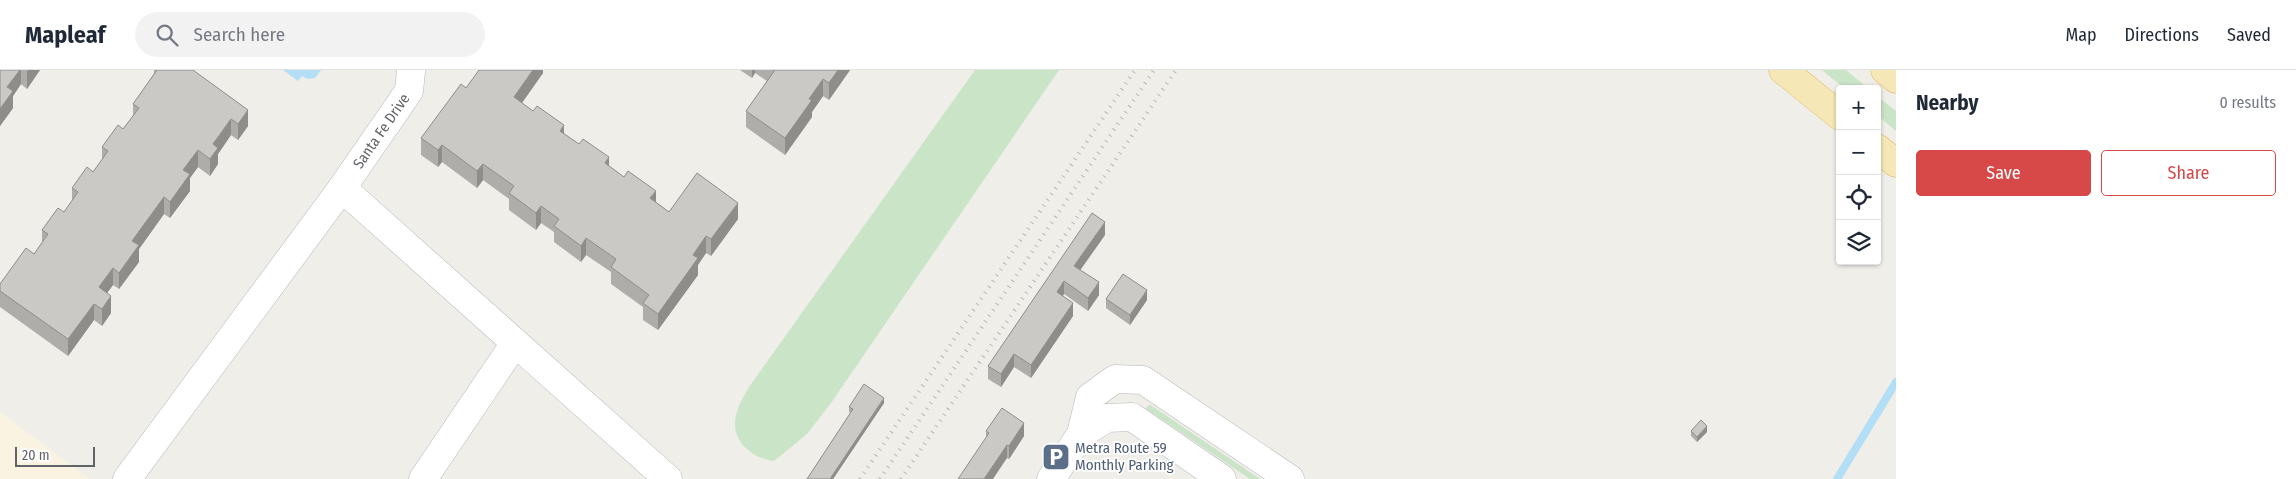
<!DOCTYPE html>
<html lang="en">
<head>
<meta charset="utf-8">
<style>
	:root { --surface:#fff; --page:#f2f2f3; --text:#1f2937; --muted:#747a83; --line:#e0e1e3; --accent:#d74848 }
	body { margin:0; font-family:"Fira Sans Condensed",sans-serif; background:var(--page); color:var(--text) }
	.controls { position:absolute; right:15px; top:15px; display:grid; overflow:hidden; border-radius:5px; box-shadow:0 1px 4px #0004 }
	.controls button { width:45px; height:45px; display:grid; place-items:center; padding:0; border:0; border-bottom:1px solid var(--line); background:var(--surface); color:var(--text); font:25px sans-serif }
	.scale { position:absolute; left:15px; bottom:12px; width:80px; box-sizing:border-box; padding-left:5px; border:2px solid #606367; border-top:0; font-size:14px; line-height:18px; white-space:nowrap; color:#606367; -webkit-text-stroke:4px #fff; paint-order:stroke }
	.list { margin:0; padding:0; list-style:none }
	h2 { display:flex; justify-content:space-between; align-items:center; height:65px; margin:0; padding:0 20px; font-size:21px }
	h2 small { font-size:16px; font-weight:400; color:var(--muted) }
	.actions { display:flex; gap:10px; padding:15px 20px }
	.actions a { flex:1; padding:11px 0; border:1px solid var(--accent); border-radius:5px; text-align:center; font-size:18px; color:var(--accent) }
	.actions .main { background:var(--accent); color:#fff }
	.icon { flex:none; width:28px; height:28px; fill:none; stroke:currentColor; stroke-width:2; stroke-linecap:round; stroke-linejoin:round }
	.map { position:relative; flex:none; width:1896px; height:409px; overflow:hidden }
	header { display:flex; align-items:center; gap:30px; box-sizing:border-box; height:70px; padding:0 25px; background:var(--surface); border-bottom:1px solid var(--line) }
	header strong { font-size:24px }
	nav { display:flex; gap:28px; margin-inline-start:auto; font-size:18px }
	.search { width:350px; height:45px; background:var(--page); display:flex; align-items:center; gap:12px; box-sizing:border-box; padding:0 18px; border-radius:28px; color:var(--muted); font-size:19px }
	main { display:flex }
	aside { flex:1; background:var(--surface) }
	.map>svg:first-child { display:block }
</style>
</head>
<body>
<header>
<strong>Mapleaf</strong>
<div class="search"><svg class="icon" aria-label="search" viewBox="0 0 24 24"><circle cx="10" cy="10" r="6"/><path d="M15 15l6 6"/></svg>Search here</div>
<nav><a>Map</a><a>Directions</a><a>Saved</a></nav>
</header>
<main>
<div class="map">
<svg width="1896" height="409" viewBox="0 0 1896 409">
	<rect width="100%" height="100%" fill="#f0eee8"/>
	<path fill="#fbf3e2" d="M0,342l90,67h-90z"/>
	<g fill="#cae4c8">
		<path d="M975,0h84l-228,333 -24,31 -33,27c-24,-3 -46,-23 -37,-49 2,-9 8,-17 12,-25z"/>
		<path d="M1822,0h24l23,19h-24z"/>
		<path d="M1877,26l19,15v20l-19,-16z"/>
		<path d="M1149,335l3,1 108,73h-10l-102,-69 -2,-2z"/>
	</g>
	<path fill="#b2def6" d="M283,0h38l-6,8 -8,1 -5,-3 -4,5z"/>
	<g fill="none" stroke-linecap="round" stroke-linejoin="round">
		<path stroke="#b2def6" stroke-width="8" d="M1837,409l59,-97"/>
		<defs>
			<g id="minor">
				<path d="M342,118l326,291"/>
				<path d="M1081,364l26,-16 25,-1 90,62"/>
				<path id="s1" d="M127,409l215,-291 67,-97 2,-20"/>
				<path d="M423,409l92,-136"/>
				<path d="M1051,409l30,-45 9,-37 25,-18 28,1 147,99"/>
			</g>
			<g id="major">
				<path d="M1783,0l57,46"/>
				<path d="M1885,0l11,9"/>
				<path d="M1877,78l19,15"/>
			</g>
		</defs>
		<use href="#minor" stroke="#b5b8bb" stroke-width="29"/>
		<use href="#major" stroke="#e2b86f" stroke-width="29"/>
		<use href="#minor" stroke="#fff" stroke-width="28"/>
		<use href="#major" stroke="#f6e7b7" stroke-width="28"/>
		<g stroke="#b6b7b7" stroke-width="4" stroke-dasharray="1 6" stroke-linecap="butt">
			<path d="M860,409l275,-409"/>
			<path d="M880,409l274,-409"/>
			<path d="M901,409l275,-409"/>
		</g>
	</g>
	<g fill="#afada9">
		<path d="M0,0h40l-13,19 -6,-5 -8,12v12l-13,18z"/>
		<path d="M154,0h39l55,56 -10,14 -7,-5 -13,19v10l-8,12 -12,-9 -8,11v13l-20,27 -6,-4 -25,35v13l-20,27 -6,-4 -6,8 4,20 -9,13 -8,-6 -26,36 -68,-49v-23l34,-30 8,-11v-13l22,-18 8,-11v-13l21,-16 9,-12v-13l21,-18 10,-13v-12l21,-30z"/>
		<path d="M478,0h65v3l-21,30 87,63 60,46 69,7 -27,37 -5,-3 -8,12v10l-40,55 -15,-10v-13l-32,-23v-12l-25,-17 -5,7 -27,-20v-10l-13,-9 -5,7 -27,-20v-11l-26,-19 -6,8 -35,-26 -4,5 -17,-12v-17l45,-50 12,-16z"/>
		<path d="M740,0h110l-21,30 -6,-4 -11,16v5l-27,38 -39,-28v-16l21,-30 -12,-8 -3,5z"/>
		<path d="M1105,165l-25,35 19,25 -11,16 -24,-17 -1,2 10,20 -42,62 -17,-11 -13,20 -13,-8v-13z"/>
		<path d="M1106,229l41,1 -17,25 -24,-17z"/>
		<path d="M884,333l-51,76h-26l44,-66 -2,-1v-5z"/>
		<path d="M986,361l38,5 -15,23 -2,-1 -21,-21z"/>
		<path d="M1691,361l16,1 -10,10 -6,-6z"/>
	</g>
	<g fill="#8e8d8a">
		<path d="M20,0h1v14l-8,12v12l-13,18v-17l7,-22z"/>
		<path d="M28,0h12l-13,19v-17z"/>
		<path d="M533,0h10v3l-29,41v-17z"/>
		<path d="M752,0h3v3l-3,5z"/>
		<path d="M838,0h12l-21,30v-17z"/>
		<path d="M823,9v17l-11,16v5l-27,38v-17l24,-39z"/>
		<path d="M248,40v16l-10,14v-16z"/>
		<path d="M231,49v16l-13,19v10l-8,12v-17l3,-15z"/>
		<path d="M564,55v17l-4,-11z"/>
		<path d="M442,75v17l-4,5v-17z"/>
		<path d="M198,80v17l-8,11v13l-20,27v-16l13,-32z"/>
		<path d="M609,87v17l-4,-11z"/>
		<path d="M483,94v16l-6,8v-17z"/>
		<path d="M656,121v17l-6,-10z"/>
		<path d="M164,127v17l-25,35v13l-20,27v-16l13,-32z"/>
		<path d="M738,133v16l-27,37v-17z"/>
		<path d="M541,136v17l-5,7v-17z"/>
		<path d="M1105,152v13l-31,44v-13z"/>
		<path d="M706,166v17l-8,12v10l-40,55v-16l35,-59z"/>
		<path d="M586,168v17l-5,7v-16z"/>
		<path d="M113,198v17l-14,19v-17z"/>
		<path d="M1064,211v13l-7,11v-13z"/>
		<path d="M1099,212v13l-11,16v-13z"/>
		<path d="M1147,220v10l-17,25v-10z"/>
		<path d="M111,226v17l-9,13v-17z"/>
		<path d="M1073,233v13l-42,62v-13z"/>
		<path d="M94,234v16l-26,36v-17z"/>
		<path d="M1014,284v13l-13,20v-13z"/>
		<path d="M884,328v5l-51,76h-3z"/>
		<path d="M1024,353v13l-15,23v-13z"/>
		<path d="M1707,356v6l-10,10v-5z"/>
		<path d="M1007,375v13l-14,21h-9z"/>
	</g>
	<g fill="#cbc9c5" stroke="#8e8d8a">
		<path d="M0,0h20l-13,17 6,4 -13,18z"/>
		<path d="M157,0h36l55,40 -10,14 -7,-5 -18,25 5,4 -8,11 -12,-9 -15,20 7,4 -20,28 -6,-5 -32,44 7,4 -20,28 -6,-5 -14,19 12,9 -9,13 -8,-5 -26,35 -68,-48v-7l26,-36 8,6 14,-20 -6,-4 16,-22 6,4 14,-20 -6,-4 15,-21 6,5 15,-21 -6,-4 16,-22 5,4 16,-21 -6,-4z"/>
		<path d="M479,0h54l-19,27 19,14 4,-5 27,19 -4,6 19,13 4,-5 26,18 -4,6 19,14 4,-6 28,20 -6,7 19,14 28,-39 41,30 -27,36 -5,-3 -13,19 5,3 -40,56 -15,-11 6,-8 -38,-28 5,-8 -30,-21 -5,8 -27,-20 5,-7 -18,-13 -5,7 -27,-20 5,-7 -31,-22 -6,7 -35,-26 -4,5 -17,-12 40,-54 5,4z"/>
		<path d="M775,0h63l-9,13 -6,-4 -14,20 3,1 -27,38 -39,-27z"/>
		<path d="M1092,143l13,9 -31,44 25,16 -11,16 -24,-17 -7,11 16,11 -42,62 -17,-11 -13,20 -13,-8z"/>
		<path d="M1123,204l24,16 -17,25 -24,-16z"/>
		<path d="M864,314l20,14 -54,81h-23l46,-70 -4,-2z"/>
		<path d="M1002,338l22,15 -15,23 -2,-1 -23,34h-26l31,-46 -3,-2z"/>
		<path d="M1701,350l6,6 -10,11 -6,-6z"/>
	</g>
	<defs>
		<symbol id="parking-square" viewBox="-11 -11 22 22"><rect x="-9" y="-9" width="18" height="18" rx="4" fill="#5c6f8a" stroke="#fff"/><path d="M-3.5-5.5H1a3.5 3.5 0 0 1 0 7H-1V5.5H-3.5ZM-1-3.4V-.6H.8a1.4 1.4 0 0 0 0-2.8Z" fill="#fff"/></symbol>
	</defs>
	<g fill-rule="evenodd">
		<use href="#parking-square" x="1040" y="371" width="32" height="32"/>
	</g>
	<g text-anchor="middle" stroke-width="4" stroke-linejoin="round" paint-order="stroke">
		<g font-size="15" fill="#606367" stroke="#fff">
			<text dy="5" stroke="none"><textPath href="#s1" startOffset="431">Santa Fe Drive</textPath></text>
		</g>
		<g font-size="15" fill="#4e5e75" stroke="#fff" text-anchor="start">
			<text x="1075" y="383">Metra Route 59<tspan x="1075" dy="17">Monthly Parking</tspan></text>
		</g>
	</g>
</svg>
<div class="controls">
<button>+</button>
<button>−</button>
<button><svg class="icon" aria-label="locate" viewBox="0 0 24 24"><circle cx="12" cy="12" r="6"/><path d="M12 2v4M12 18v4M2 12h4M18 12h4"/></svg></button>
<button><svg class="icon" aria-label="layers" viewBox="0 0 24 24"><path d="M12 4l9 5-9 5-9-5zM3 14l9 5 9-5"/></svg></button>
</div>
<div class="scale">20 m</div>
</div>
<aside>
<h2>Nearby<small>0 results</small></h2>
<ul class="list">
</ul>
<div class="actions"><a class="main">Save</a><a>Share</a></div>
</aside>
</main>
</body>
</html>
